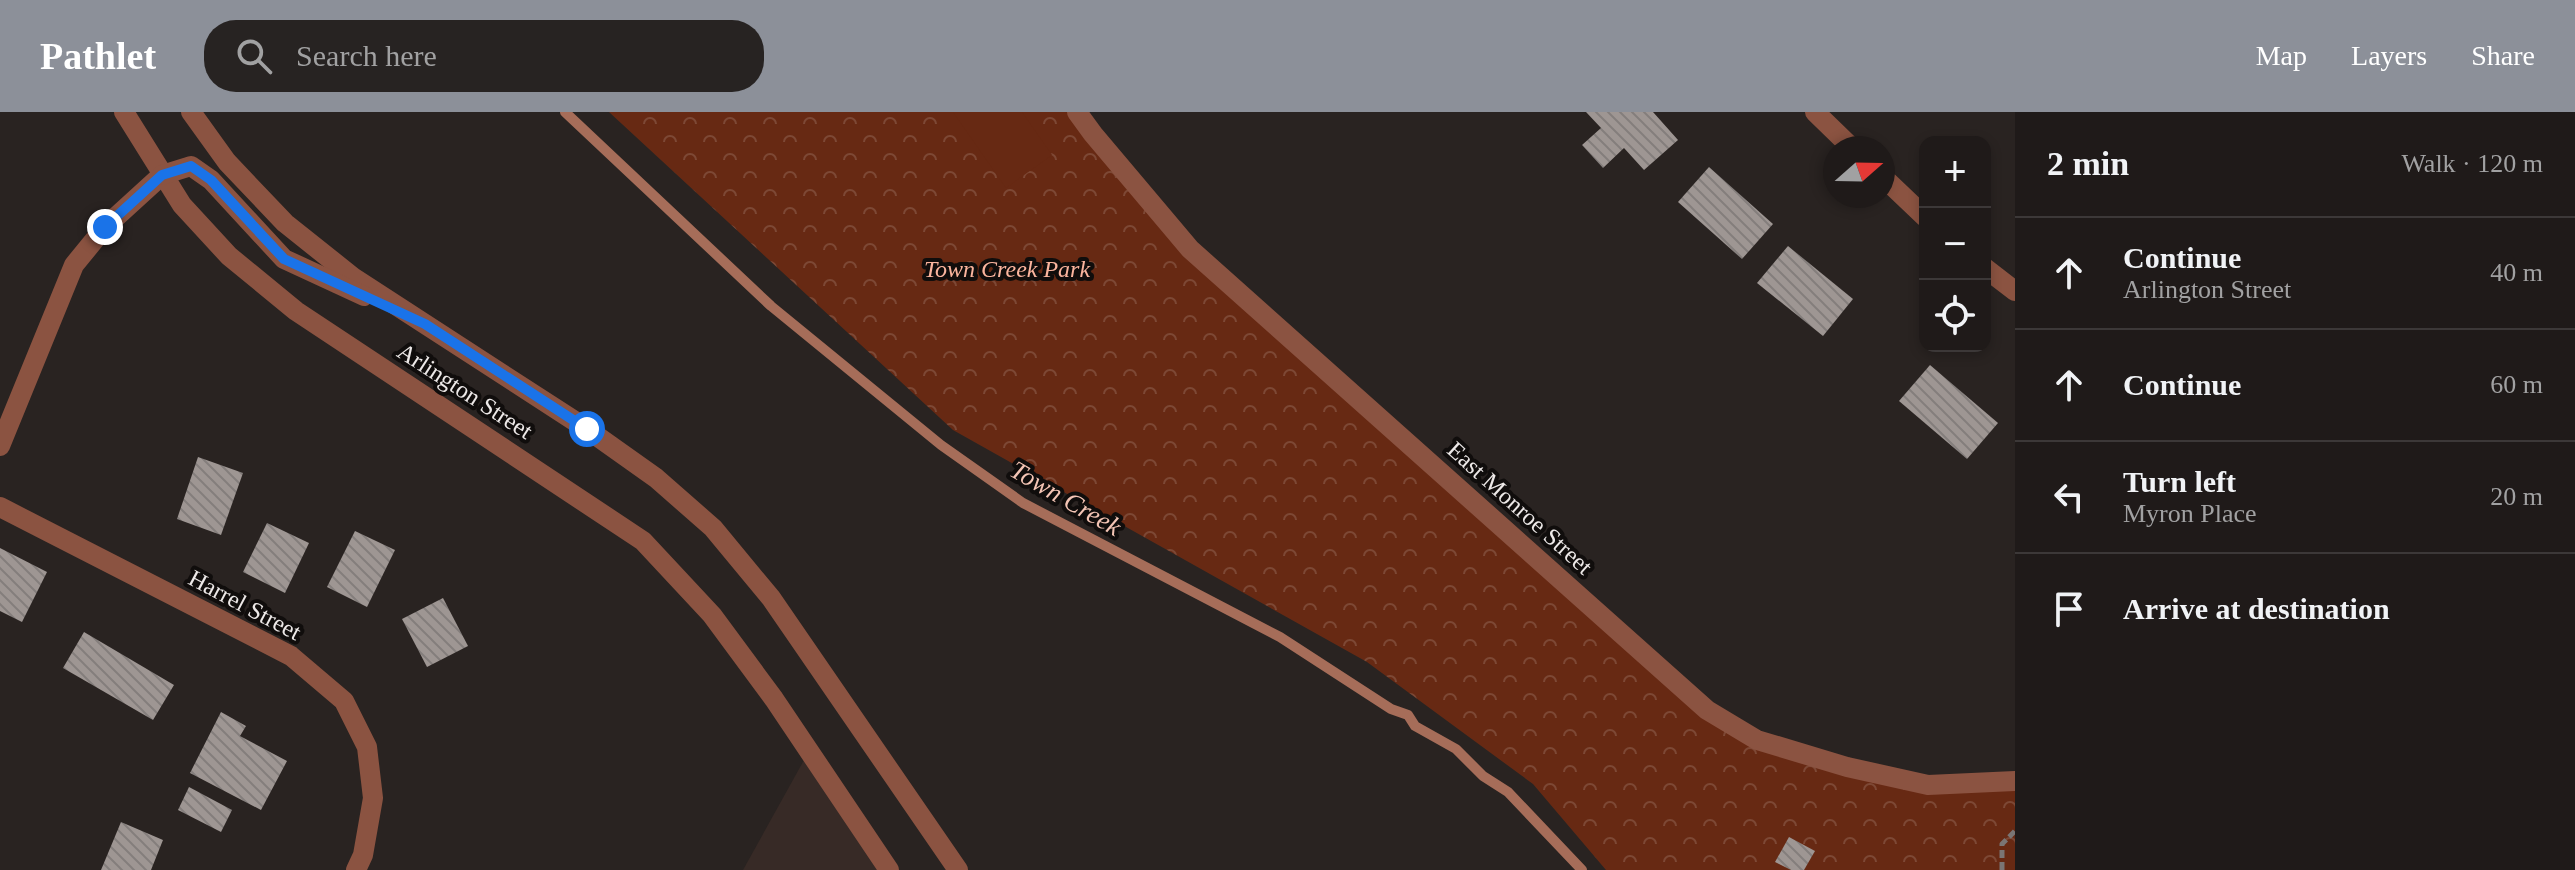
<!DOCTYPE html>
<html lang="en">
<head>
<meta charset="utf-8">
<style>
	:root { --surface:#1f1a19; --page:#272322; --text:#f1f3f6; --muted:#a1a1a2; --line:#3c3838; --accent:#8c9099 }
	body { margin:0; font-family:Georgia,serif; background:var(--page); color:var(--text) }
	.controls { position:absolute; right:24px; top:24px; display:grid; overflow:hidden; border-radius:16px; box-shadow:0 4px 12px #0003 }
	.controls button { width:72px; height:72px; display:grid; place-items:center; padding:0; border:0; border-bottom:2px solid var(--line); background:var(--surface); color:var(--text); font:40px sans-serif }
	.compass { position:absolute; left:1823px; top:24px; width:72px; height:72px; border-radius:50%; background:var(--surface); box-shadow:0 4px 12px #0003; rotate:70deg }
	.stop { position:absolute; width:24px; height:24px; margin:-18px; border:6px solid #1a73e8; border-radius:50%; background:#fff }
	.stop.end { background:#1a73e8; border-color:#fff; box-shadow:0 2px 8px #0008 }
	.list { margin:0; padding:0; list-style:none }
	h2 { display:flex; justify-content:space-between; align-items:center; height:104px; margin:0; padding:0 32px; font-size:34px }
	h2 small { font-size:26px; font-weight:400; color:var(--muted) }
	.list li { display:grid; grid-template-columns:52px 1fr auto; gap:24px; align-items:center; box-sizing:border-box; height:112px; padding:0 32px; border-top:2px solid var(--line) }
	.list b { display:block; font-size:30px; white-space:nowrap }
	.list p { margin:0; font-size:26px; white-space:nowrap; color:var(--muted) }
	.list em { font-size:26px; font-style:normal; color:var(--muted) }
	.icon { flex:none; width:44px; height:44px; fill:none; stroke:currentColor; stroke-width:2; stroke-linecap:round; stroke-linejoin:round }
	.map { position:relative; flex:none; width:2015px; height:758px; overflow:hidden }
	header { display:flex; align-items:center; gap:48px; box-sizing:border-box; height:112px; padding:0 40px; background:var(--accent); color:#fff }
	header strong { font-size:38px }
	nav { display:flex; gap:44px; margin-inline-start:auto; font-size:28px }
	.search { width:560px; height:72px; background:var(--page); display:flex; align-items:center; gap:20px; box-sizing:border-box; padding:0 28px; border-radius:32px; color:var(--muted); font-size:30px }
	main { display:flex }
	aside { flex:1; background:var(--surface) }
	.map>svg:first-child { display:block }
</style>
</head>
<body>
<header>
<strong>Pathlet</strong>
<div class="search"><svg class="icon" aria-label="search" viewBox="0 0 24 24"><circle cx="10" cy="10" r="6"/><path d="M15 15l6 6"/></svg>Search here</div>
<nav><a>Map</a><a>Layers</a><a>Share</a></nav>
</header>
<main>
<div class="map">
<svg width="2015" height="758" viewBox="0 0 2015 758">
	<defs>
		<pattern id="park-crowns" width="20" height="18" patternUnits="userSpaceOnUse" patternTransform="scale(2)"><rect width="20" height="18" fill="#672913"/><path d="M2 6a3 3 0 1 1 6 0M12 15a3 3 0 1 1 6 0" fill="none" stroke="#7d4835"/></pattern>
		<pattern id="building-back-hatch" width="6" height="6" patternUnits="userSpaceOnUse" patternTransform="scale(2)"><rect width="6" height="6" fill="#9e9693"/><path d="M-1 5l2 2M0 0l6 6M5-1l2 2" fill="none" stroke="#847e7c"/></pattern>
	</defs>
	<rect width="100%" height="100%" fill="#292321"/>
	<path fill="#372a26" d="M809,639l80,119h-146z"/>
	<path fill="url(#park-crowns)" d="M609,0h475l106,137 517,461 50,30 171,45 87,-7v92h-409l-73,-86 -166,-122 -414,-232z"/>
	<path fill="#672913" d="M953,0h69l30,43 -46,33z"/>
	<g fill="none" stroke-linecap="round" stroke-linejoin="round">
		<path stroke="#a66d59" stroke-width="10" d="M565,0l206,194 170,139 82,58 257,134 111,72 17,6 7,11 41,23 27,27 25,16 74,78"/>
	</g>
	<g fill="url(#building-back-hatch)">
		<path d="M1586,0h67l25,28 -34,30 -20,-22 -21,20 -21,-23 19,-17z"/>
		<path d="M1709,55l64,57 -31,35 -64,-57z"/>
		<path d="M1788,134l65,53 -30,37 -66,-53z"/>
		<path d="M1930,253l68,58 -31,36 -68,-58z"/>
		<path d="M198,345l45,16 -22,62 -44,-16z"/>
		<path d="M267,411l42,20 -24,50 -42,-21z"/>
		<path d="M355,419l40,19 -28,57 -40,-20z"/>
		<path d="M0,436l47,24 -25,50 -22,-11z"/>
		<path d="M443,486l25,48 -41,21 -25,-48z"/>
		<path d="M84,520l90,53 -21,35 -90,-52z"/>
		<path d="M221,600l25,14 -6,10 47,25 -26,49 -71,-37z"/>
		<path d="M189,675l43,23 -11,22 -43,-22z"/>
		<path d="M121,710l42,18 -12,30h-50z"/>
		<path d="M1789,725l26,14 -11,19h-13l-16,-8z"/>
	</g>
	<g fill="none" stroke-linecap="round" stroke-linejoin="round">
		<path stroke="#7a7574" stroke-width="5" stroke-dasharray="8 4" stroke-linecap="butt" d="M2002,758v-26l13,-13"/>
		<g stroke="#8b5341" stroke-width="20">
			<path d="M1077,0l16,22 97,115 517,461 50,30 90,27 81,18 87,-4"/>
			<path d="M0,334l74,-181 31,-38 57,-52"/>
			<path d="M0,395l291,149 53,45 23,46 6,51 -10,57 -7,15"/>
		</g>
		<g stroke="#8b5341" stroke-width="20">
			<path d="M124,0l58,93 47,51 67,55 347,230 69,74 62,84 115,171"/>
			<path d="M191,0l36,50 58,61 69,55 233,151 69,49 57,50 58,70 187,272"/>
			<path d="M1815,0l37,36"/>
			<path d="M162,63l29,-9 20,14 73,79 80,37"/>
			<path d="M1883,65l42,40"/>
			<path d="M1985,156l30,23"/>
		</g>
	</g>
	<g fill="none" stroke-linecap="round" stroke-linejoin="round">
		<path stroke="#1a73e8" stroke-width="10" d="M105,115l57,-52 29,-9 20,14 73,79 141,65 162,105"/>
	</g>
	<g text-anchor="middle" stroke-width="8" stroke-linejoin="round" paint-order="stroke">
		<g font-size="24" font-style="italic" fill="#fbb59e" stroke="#100d0c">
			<text x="1007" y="165">Town Creek Park</text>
		</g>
		<g font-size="24" fill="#ede9e8" stroke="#100d0c">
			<text transform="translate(465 279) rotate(33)" y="8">Arlington Street</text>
			<text transform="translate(1520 396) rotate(42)" y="8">East Monroe Street</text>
			<text transform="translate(245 493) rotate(28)" y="8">Harrel Street</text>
		</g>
		<g font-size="26" font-style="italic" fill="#f4c5b5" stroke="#100d0c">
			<text transform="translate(1066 386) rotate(30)" y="9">Town Creek</text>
		</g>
	</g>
</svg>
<div class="controls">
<button>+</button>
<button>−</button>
<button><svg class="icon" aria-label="locate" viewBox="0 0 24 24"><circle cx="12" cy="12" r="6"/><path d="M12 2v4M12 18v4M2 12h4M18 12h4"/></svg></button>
</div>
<svg class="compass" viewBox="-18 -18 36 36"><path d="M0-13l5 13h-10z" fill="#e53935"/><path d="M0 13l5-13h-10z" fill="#a1a1a2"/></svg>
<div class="stop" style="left:587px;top:317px"></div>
<div class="stop end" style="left:105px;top:115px"></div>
</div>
<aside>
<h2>2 min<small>Walk · 120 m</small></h2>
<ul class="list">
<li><svg class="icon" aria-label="ahead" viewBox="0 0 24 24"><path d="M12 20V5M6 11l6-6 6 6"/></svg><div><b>Continue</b><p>Arlington Street</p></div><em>40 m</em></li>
<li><svg class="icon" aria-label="ahead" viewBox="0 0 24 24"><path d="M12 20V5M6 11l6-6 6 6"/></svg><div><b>Continue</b></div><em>60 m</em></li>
<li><svg class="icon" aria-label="left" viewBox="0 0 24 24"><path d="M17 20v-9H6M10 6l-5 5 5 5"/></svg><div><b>Turn left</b><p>Myron Place</p></div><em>20 m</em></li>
<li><svg class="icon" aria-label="arrive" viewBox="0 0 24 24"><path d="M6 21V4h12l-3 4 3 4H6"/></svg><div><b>Arrive at destination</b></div></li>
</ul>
</aside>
</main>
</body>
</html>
